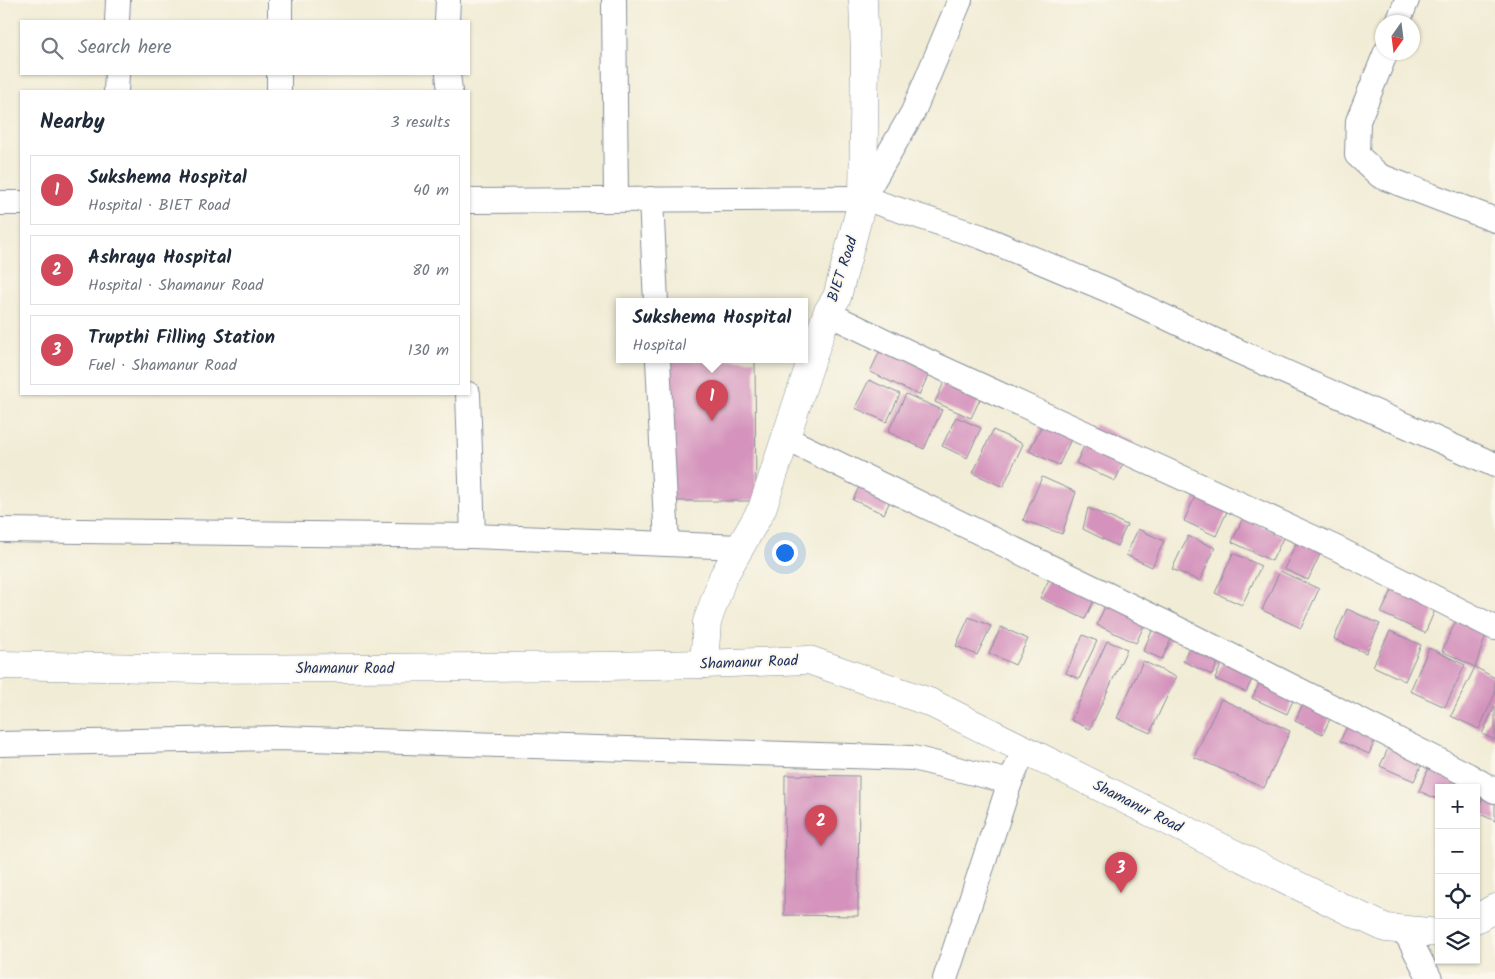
<!DOCTYPE html>
<html lang="en">
<head>
<meta charset="utf-8">
<style>
	:root { --surface:#fff; --page:#f2f2f3; --text:#1f2937; --muted:#747a83; --line:#e0e1e3; --accent:#d1495b }
	body { margin:0; font-family:Kalam,sans-serif; background:var(--page); color:var(--text) }
	.controls { position:absolute; right:15px; bottom:15px; display:grid; overflow:hidden; border-radius:0px; box-shadow:0 1px 4px #0004 }
	.controls button { width:45px; height:45px; display:grid; place-items:center; padding:0; border:0; border-bottom:1px solid var(--line); background:var(--surface); color:var(--text); font:25px sans-serif }
	.compass { position:absolute; left:1375px; top:15px; width:45px; height:45px; border-radius:50%; background:var(--surface); box-shadow:0 1px 4px #0004; rotate:194deg }
	.you { position:absolute; left:784px; top:552px; width:18px; height:18px; margin:-12px; border:4px solid #fff; border-radius:50%; background:#1a73e8; box-shadow:0 0 0 8px #1a73e833 }
	.badge { display:grid; place-items:center; width:32px; height:32px; border-radius:50%; background:var(--accent); color:#fff; font-size:16px; font-weight:700 }
	.pin { position:absolute; translate:-50% -41px; filter:drop-shadow(0 1px 2px #0008) }
	.pin::after { content:''; position:absolute; top:26px; width:18px; height:15px; background:inherit; clip-path:polygon(0 0,100% 0,50% 100%) }
	.popup { position:absolute; left:616px; top:298px; width:192px; height:65px; box-sizing:border-box; display:grid; place-content:center; border-radius:0px; background:var(--surface); filter:drop-shadow(0 1px 4px #0005); font-size:16px; white-space:nowrap; color:var(--muted) }
	.popup b { font-size:19px; color:var(--text) }
	.popup::after { content:''; position:absolute; left:50%; top:100%; margin-left:-10px; border:10px solid transparent; border-top-color:var(--surface) }
	.list { margin:0; padding:0; list-style:none }
	h2 { display:flex; justify-content:space-between; align-items:center; height:65px; margin:0; padding:0 20px; font-size:21px }
	h2 small { font-size:16px; font-weight:400; color:var(--muted) }
	.list li { display:grid; grid-template-columns:32px 1fr auto; gap:15px; align-items:center; box-sizing:border-box; height:70px; margin:0 10px 10px; padding:0 10px; border:1px solid var(--line); border-radius:0px }
	.list b { display:block; font-size:19px; white-space:nowrap }
	.list p { margin:0; font-size:16px; white-space:nowrap; color:var(--muted) }
	.list em { font-size:16px; font-style:normal; color:var(--muted) }
	.icon { flex:none; width:28px; height:28px; fill:none; stroke:currentColor; stroke-width:2; stroke-linecap:round; stroke-linejoin:round }
	.map { position:relative; flex:none; width:1495px; height:979px; overflow:hidden }
	.search { position:absolute; background:var(--surface); box-shadow:0 1px 4px #0004; left:20px; top:20px; width:450px; height:55px; display:flex; align-items:center; gap:12px; box-sizing:border-box; padding:0 18px; border-radius:0px; color:var(--muted); font-size:19px }
	.panel { position:absolute; background:var(--surface); box-shadow:0 1px 4px #0004; left:20px; top:90px; width:450px; height:305px; border-radius:0px }
	.map>svg:first-child { display:block }
</style>
</head>
<body>
<div class="map">
<svg width="1495" height="979" viewBox="0 0 1495 979">
	<rect width="100%" height="100%" fill="#fbf7ec"/>
	<filter id="ink" filterUnits="userSpaceOnUse"><feTurbulence type="fractalNoise" baseFrequency=".02" numOctaves="2"/><feDisplacementMap in="SourceGraphic" scale="10" xChannelSelector="R" yChannelSelector="G"/><feConvolveMatrix kernelMatrix="1 2 1 2 8 2 1 2 1" color-interpolation-filters="sRGB"/></filter>
	<filter id="wash" filterUnits="userSpaceOnUse"><feTurbulence type="fractalNoise" baseFrequency=".0096" numOctaves="4" result="noise"/><feDisplacementMap in="SourceGraphic" scale="20" xChannelSelector="R" yChannelSelector="G"/><feGaussianBlur stdDeviation="1.12" result="paint"/><feColorMatrix in="noise" values="0 0 0 0 0 0 0 0 0 0 0 0 0 0 0 0 0 1.4 0 .05"/><feComposite in="paint" operator="in"/></filter>
	<g filter="url(#wash)">
		<rect width="100%" height="100%" fill="#f1ecd5"/>
		<g id="blocks">
			<g fill="#d492bc">
				<path d="M884,342l49,23 -14,30 -49,-23z"/>
				<path d="M667,360h88l1,141h-88z"/>
				<path d="M946,378l36,17 -11,23 -36,-16z"/>
				<path d="M869,380l31,14 -13,28 -32,-14z"/>
				<path d="M906,394l36,16 -18,39 -36,-17z"/>
				<path d="M956,417l25,11 -14,30 -25,-12z"/>
				<path d="M1043,423l29,14 -13,28 -30,-14z"/>
				<path d="M1095,424l38,18 -18,39 -39,-18z"/>
				<path d="M993,430l30,14 -20,43 -30,-14z"/>
				<path d="M868,467l31,14 -15,33 -31,-14z"/>
				<path d="M1042,477l34,15 -14,42 -39,-14z"/>
				<path d="M1197,492l32,15 -13,29 -32,-15z"/>
				<path d="M1088,508l39,17 -10,21 -34,-17z"/>
				<path d="M1243,518l41,18 -12,25 -40,-19z"/>
				<path d="M1138,529l26,12 -12,26 -26,-12z"/>
				<path d="M1188,536l27,12 -15,33 -28,-12z"/>
				<path d="M1299,537l24,11 -15,32 -24,-11z"/>
				<path d="M1233,553l28,13 -19,39 -27,-12z"/>
				<path d="M1054,569l45,21 -14,29 -45,-21z"/>
				<path d="M1280,571l39,18 -18,39 -39,-18z"/>
				<path d="M1396,582l43,19 -14,32 -44,-20z"/>
				<path d="M1109,597l40,18 -13,28 -39,-18z"/>
				<path d="M1347,609l33,15 -14,29 -32,-14z"/>
				<path d="M1459,614l29,15 -13,38 -33,-16z"/>
				<path d="M969,617l22,9 -14,29 -21,-9z"/>
				<path d="M1157,620l19,9 -14,30 -19,-8z"/>
				<path d="M1001,627l27,12 -13,26 -26,-12z"/>
				<path d="M1390,631l31,14 -16,36 -32,-15z"/>
				<path d="M1083,635l14,6 -18,38 -13,-6z"/>
				<path d="M1194,636l29,14 -11,25 -29,-14z"/>
				<path d="M1107,641l20,8 -37,80 -19,-9z"/>
				<path d="M1429,648l36,17 -20,42 -35,-16z"/>
				<path d="M1226,654l31,15 -11,23 -31,-13z"/>
				<path d="M1143,661l33,16 -26,56 -33,-15z"/>
				<path d="M1475,667l20,11v16l-16,35 -28,-13z"/>
				<path d="M1266,670l34,15 -13,29 -35,-16z"/>
				<path d="M1308,693l28,13 -13,28 -28,-13z"/>
				<path d="M1221,699l69,32 -26,57 -70,-31z"/>
				<path d="M1495,706v34l-13,-6z"/>
				<path d="M1352,716l28,13 -11,25 -29,-13z"/>
				<path d="M1393,738l34,15 -13,28 -34,-15z"/>
				<path d="M1431,763l37,25h-29v12l-20,-9z"/>
				<path d="M785,775l74,1 -1,140 -74,-1z"/>
				<path d="M1490,782l5,2v37l-19,-9z"/>
			</g>
		</g>
	</g>
	<g filter="url(#ink)">
		<use href="#blocks" fill-opacity="0" stroke="#868e9a" stroke-width="1"/>
		<g fill="none" stroke-linecap="round" stroke-linejoin="round">
			<defs>
				<g id="minor">
					<path d="M614,0l2,199"/>
					<path d="M117,21l1,-21"/>
					<path d="M280,21v-21"/>
					<path d="M447,21l1,-21"/>
					<path d="M1398,22l9,-22"/>
					<path d="M1386,52l-28,69 -1,34 23,21 115,44"/>
					<path d="M448,74l2,17"/>
					<path d="M116,91l1,-17"/>
					<path d="M279,91v-17"/>
					<path d="M863,198l50,-86 47,-112"/>
					<path d="M651,199l5,103"/>
					<path d="M469,201l394,-3 119,39 126,53 125,59 262,116"/>
					<path d="M0,203h21"/>
					<path d="M827,313l102,49 407,186 159,80"/>
					<path d="M658,360l9,184"/>
					<path d="M468,394l5,142"/>
					<path d="M785,438l387,188 296,149 27,16"/>
					<path d="M0,530l473,6 267,11"/>
					<path d="M0,744l279,-6 634,20 97,24"/>
					<path d="M1404,929l26,50"/>
					<path d="M945,979l65,-197 15,-33"/>
				</g>
				<path id="tertiary" d="M704,664l3,-42 16,-45 39,-68 65,-196 10,-16 26,-99 2,-143 -2,-55"/>
				<g id="secondary">
					<path d="M0,665l201,4 405,-3 98,-2 105,-4 120,42 414,206 43,20 53,5"/>
					<path d="M1476,919l19,-11"/>
				</g>
			</defs>
			<use href="#minor" stroke="#868e9a" stroke-width="26"/>
			<use href="#tertiary" stroke="#868e9a" stroke-width="29"/>
			<use href="#secondary" stroke="#868e9a" stroke-width="29"/>
			<use href="#minor" stroke="#fff" stroke-width="24"/>
			<use href="#tertiary" stroke="#fff" stroke-width="28"/>
			<use href="#secondary" stroke="#fff" stroke-width="28"/>
		</g>
	</g>
	<g text-anchor="middle" stroke-width="4" stroke-linejoin="round" paint-order="stroke">
		<g font-size="15" fill="#1b2f5e" stroke="#fbf7ec">
			<text transform="translate(842 269) rotate(-72)" y="5">BIET Road</text>
			<text transform="translate(749 662) rotate(-2)" y="5">Shamanur Road</text>
			<text x="345" y="673">Shamanur Road</text>
			<text transform="translate(1138 806) rotate(27)" y="5">Shamanur Road</text>
		</g>
	</g>
</svg>
<div class="controls">
<button>+</button>
<button>−</button>
<button><svg class="icon" aria-label="locate" viewBox="0 0 24 24"><circle cx="12" cy="12" r="6"/><path d="M12 2v4M12 18v4M2 12h4M18 12h4"/></svg></button>
<button><svg class="icon" aria-label="layers" viewBox="0 0 24 24"><path d="M12 4l9 5-9 5-9-5zM3 14l9 5 9-5"/></svg></button>
</div>
<svg class="compass" viewBox="-18 -18 36 36"><path d="M0-13l5 13h-10z" fill="#e53935"/><path d="M0 13l5-13h-10z" fill="#747a83"/></svg>
<div class="you"></div>
<div class="pin badge" style="left:712px;top:421px">1</div>
<div class="popup"><b>Sukshema Hospital</b>Hospital</div>
<div class="pin badge" style="left:821px;top:846px">2</div>
<div class="pin badge" style="left:1121px;top:893px">3</div>
<div class="search"><svg class="icon" aria-label="search" viewBox="0 0 24 24"><circle cx="10" cy="10" r="6"/><path d="M15 15l6 6"/></svg>Search here</div>
<section class="panel">
<h2>Nearby<small>3 results</small></h2>
<ul class="list">
<li><span class="badge">1</span><div><b>Sukshema Hospital</b><p>Hospital · BIET Road</p></div><em>40 m</em></li>
<li><span class="badge">2</span><div><b>Ashraya Hospital</b><p>Hospital · Shamanur Road</p></div><em>80 m</em></li>
<li><span class="badge">3</span><div><b>Trupthi Filling Station</b><p>Fuel · Shamanur Road</p></div><em>130 m</em></li>
</ul>
</section>
</div>
</body>
</html>
